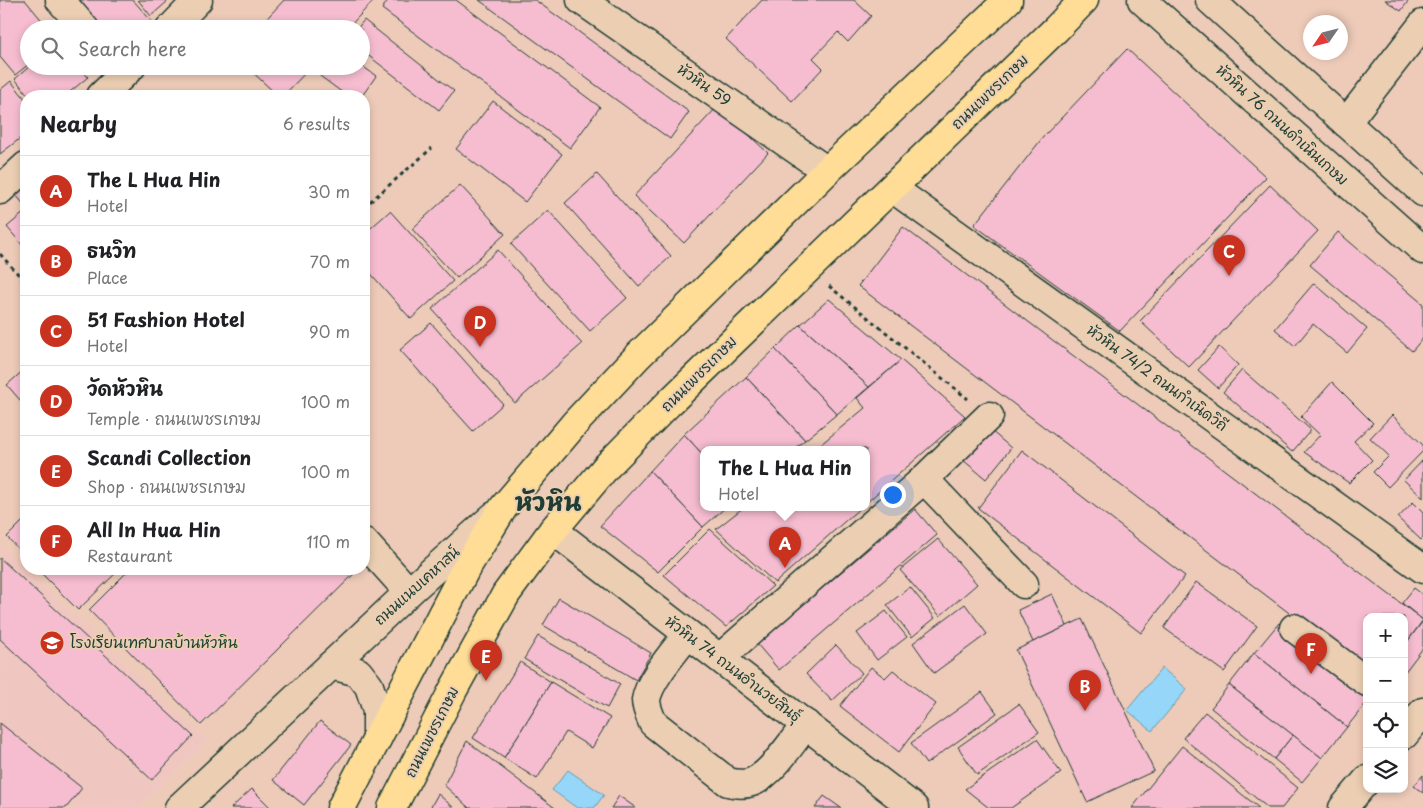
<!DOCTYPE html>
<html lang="en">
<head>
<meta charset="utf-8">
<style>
	:root { --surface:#fff; --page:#f2f2f2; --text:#202124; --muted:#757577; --line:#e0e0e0; --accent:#c8321e }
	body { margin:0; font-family:"Playpen Sans","Playpen Sans Thai",sans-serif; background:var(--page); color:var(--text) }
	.controls { position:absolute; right:15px; bottom:15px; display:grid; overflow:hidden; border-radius:10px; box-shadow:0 2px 8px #0003 }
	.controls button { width:45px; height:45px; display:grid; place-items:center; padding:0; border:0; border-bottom:1px solid var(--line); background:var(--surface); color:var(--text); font:25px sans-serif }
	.compass { position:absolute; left:1303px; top:15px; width:45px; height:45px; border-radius:50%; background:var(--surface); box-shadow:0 2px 8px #0003; rotate:235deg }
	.you { position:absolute; left:892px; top:494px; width:18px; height:18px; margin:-12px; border:4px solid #fff; border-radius:50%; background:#1a73e8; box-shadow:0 0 0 8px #1a73e833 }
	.badge { display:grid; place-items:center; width:32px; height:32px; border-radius:50%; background:var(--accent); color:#fff; font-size:16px; font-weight:700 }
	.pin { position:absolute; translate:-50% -41px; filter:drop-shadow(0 1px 2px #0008) }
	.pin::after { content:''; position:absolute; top:26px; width:18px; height:15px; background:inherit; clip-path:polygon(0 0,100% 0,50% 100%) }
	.popup { position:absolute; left:700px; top:446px; width:170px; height:65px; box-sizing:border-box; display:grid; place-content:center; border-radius:10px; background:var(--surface); filter:drop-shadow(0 1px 4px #0005); font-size:16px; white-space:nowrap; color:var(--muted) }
	.popup b { font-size:19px; color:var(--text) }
	.popup::after { content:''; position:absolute; left:50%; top:100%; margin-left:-10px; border:10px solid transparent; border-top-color:var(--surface) }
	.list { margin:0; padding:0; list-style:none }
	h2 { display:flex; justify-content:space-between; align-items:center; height:65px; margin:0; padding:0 20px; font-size:21px }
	h2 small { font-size:16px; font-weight:400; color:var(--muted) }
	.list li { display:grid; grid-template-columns:32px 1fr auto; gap:15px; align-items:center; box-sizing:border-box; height:70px; padding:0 20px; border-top:1px solid var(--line) }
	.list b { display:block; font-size:19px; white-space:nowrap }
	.list p { margin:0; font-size:16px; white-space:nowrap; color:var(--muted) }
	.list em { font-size:16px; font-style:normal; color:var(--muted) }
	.icon { flex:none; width:28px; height:28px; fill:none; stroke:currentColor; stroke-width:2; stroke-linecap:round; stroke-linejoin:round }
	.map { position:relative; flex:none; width:1423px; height:808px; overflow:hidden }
	.search { position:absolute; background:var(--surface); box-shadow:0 2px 8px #0003; left:20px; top:20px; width:350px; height:55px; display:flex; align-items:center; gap:12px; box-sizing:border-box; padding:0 18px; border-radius:28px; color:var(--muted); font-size:19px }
	.panel { position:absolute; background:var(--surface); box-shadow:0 2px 8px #0003; left:20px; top:90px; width:350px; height:485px; border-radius:20px }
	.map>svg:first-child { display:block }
</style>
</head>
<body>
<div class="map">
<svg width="1423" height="808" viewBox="0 0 1423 808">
	<rect width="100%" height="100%" fill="#eecbb9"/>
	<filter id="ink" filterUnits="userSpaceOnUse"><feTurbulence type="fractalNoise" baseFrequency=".02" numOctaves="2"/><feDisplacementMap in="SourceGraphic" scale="10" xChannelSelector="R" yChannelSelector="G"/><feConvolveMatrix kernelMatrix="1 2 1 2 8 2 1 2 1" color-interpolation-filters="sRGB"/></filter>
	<g filter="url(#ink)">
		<path fill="#f0c7c0" d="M0,546l208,195 -69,67h-139z"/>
		<g fill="#96d6f8" stroke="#69a">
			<path d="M1162,668l25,21 -35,42 -25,-21z"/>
			<path d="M568,770l36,25 -10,13h-17l-25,-18z"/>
		</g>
		<g fill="#f6bdd0" stroke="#1f3d34">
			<path d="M0,0h25l24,29h-20v35l-14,11 -15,-18z"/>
			<path d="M73,0h60l21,24 -5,5h-51z"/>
			<path d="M138,0h31l-18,16z"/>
			<path d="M284,0h90l-27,29h-90z"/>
			<path d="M388,0h68l144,107 -30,41 -188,-139z"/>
			<path d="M479,0h56l154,112 -19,27z"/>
			<path d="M762,0h92l17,16 -23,26 -10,-10 -25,26 10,10 -31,33 -66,-62z"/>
			<path d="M1385,0h24l-8,11z"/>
			<path d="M364,20l90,71 -15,19 -78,-60v-21h-4z"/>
			<path d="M1127,49l139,128 -146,154 -146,-106 70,-89z"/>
			<path d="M361,65l15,11 -14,20h-15l-27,-20 6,-10h35z"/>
			<path d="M30,66h48l10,11 -23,19h-36l-14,-17z"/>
			<path d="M246,66h66l-29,30h-5z"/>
			<path d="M11,81l15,19v34l-26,20v-64z"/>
			<path d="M493,101l69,53 -37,48 -69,-53z"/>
			<path d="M718,106l50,47 -84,90 -50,-47z"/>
			<path d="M597,174l74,82 -32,30 -74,-83z"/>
			<path d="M460,185l45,49 -48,44 -45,-49z"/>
			<path d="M1270,185l48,46 -129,136 -49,-46z"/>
			<path d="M26,186v21l-10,-12z"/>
			<path d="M548,210l79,88 -37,33 -79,-87z"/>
			<path d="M26,211v32l-3,3 -16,-19z"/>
			<path d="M390,211l63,70 -42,38 -47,-53v-32z"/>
			<path d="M903,227l520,393 -19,26v-29h-37v55l-509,-386z"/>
			<path d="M1338,232l85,72v34l-11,13 -102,-86z"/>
			<path d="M498,250l84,94 -67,59 -83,-94z"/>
			<path d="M1314,283l53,46 -20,24 -34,-29 -18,22 -20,-17z"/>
			<path d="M829,299l72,61 -32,27 -69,-62z"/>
			<path d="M431,323l72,81 -30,27 -73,-81z"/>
			<path d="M800,325l69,62 -32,27 -62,-65z"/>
			<path d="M1219,347l19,18 -20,23 -20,-18z"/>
			<path d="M775,349l62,65 -32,26 -59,-63z"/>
			<path d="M901,360l64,56 -99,87v-54h-51l50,-41 -8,-10z"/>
			<path d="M26,368v39l-19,-22z"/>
			<path d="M1242,370l69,60 -19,22 -69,-60z"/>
			<path d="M746,377l59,63 -11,9h-90v7l-20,-22z"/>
			<path d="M1332,382l41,41 -19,18 18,19 -23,23 -45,-31 16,-17 -19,-18z"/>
			<path d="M1392,415l31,30v6l-35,36 -15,-15 16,-16 -19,-18z"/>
			<path d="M989,429l22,19 -25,31 -23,-19z"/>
			<path d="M684,434l20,22v51h22l-23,20 -53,-56z"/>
			<path d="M1022,450l163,126 -44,57 -163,-125z"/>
			<path d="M1423,460v38l-19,-18z"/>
			<path d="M650,471l53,56 -45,45 -58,-46z"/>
			<path d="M1413,502l10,10v26l-2,2 -23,-22z"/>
			<path d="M744,507h117l-86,76 -59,-54z"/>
			<path d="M915,509l22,26 -158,135 -22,-26z"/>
			<path d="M26,518v39l-19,-20z"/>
			<path d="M710,529l63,57 -47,41 -62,-52z"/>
			<path d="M938,539l39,45 -37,32 -40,-46z"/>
			<path d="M0,558l193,178 -41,44 -152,-141z"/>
			<path d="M37,569h83l-42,41z"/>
			<path d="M130,569h229l-158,156 -112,-115z"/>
			<path d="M1196,582l61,44 -33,46 -60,-44z"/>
			<path d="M910,587l25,31 -23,19 -25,-32z"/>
			<path d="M1414,588l9,7v25l-21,-17z"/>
			<path d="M1052,594l15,32 -34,16 -15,-32z"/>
			<path d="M559,598l92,55 -15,27 -93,-55z"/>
			<path d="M965,604l22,30 -53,39 -21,-30z"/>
			<path d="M886,611l21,26 -30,23 -20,-27z"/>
			<path d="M1082,619l72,152 -67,31 -71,-152z"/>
			<path d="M1423,621v27l-19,25v-27z"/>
			<path d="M1279,623l88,71v8l-20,25 -93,-74z"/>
			<path d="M538,636l82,48 -13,24 -83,-49z"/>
			<path d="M836,645l26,28 -30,28 -26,-27z"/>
			<path d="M1254,653l93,74 -25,31 -93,-73z"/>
			<path d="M520,662l31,20 -47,76 -31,-20z"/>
			<path d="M871,667l14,11 8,-8 43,34 -37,48 -59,-46z"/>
			<path d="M551,682l59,36 -18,30 -26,-16 -29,47 -33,-21z"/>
			<path d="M1229,685l64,50 -19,24 -63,-51z"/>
			<path d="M982,692l15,21 -71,51 -15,-21z"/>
			<path d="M1019,704l20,28 -62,43 -19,-28z"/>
			<path d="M1205,712l93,76 -16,20h-14l-85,-70z"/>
			<path d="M320,721l31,24 -47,60 -31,-25z"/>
			<path d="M0,723l82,65 -16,20h-66z"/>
			<path d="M1293,735l29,23 -20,24 -28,-23z"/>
			<path d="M1037,739l24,34 -50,35h-22l-24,-19z"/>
			<path d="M467,741l88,67h-86l-25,-23z"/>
			<path d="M1182,746l77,62h-127z"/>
			<path d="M1423,775v18l-9,-7z"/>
			<path d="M252,789l19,19h-40z"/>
			<path d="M438,794l16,14h-24z"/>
			<path d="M619,796l17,12h-25z"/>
			<path d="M824,796l17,12h-26z"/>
		</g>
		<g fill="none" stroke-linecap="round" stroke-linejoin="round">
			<defs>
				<g id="minor">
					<path d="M60,0l25,29"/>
					<path d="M581,0l246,171"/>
					<path d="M1142,0l281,250"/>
					<path d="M1210,0l213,192"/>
					<path d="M170,29l28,-29"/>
					<path d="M101,96l31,-30"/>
					<path d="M1346,123l77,-99"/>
					<path d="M892,188l531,381"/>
					<path d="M0,190l26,-24"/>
					<path d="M924,479l100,105"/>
					<path d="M553,530l361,278"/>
					<path d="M364,542l45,50"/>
					<path d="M1294,628l73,54"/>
					<path d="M688,634c-13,17 -39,46 -42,66 0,8 4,16 7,23l75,59c8,2 16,3 24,0 19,-7 41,-41 54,-58"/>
					<path d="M720,658l204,-179 65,-63"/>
					<path d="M331,665l27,7 11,14 8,24v29"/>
					<path d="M1404,735l19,-23"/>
					<path d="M179,808l230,-216 85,-76"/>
					<path d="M1343,808l24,-28"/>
				</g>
				<g id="major">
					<path d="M341,808l124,-238 38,-62 73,-86 62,-66 189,-185 181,-171"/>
					<path d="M392,808l61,-118 53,-96 47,-64 54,-64 62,-63 387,-374 28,-29"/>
				</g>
			</defs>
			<use href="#minor" stroke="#1f3d34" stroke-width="31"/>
			<use href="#major" stroke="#1f3d34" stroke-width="31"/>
			<g stroke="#1f3d34" stroke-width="3" stroke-dasharray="4 4" stroke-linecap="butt">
				<path d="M364,207l68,-59"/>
				<path d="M0,254l26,29"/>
				<path d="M829,286l139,113"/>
			</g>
			<use href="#minor" stroke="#eccfb3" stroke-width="28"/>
			<use href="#major" stroke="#ffdd96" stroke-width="28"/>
		</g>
	</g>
	<defs>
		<symbol id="school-disc" viewBox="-11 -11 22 22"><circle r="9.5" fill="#c8321e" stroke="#eccfb3"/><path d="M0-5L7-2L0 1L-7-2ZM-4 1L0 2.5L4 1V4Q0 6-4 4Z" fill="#fff"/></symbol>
	</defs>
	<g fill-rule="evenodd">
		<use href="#school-disc" x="38" y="629" width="28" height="28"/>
	</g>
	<g text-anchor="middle" stroke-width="4" stroke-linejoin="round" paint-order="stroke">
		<g font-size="15" fill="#1f3d34" stroke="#eccfb3">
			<text transform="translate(704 85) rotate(35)" y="5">หัวหิน 59</text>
			<text transform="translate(990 92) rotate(-44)" y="5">ถนนเพชรเกษม</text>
			<text transform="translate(1282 125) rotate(42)" y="5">หัวหิน 76 ถนนดำเนินเกษม</text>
			<text transform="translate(699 374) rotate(-45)" y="5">ถนนเพชรเกษม</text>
			<text transform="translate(1157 378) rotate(36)" y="5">หัวหิน 74/2 ถนนกำเนิดวิถี</text>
			<text transform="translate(417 586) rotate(-42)" y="5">ถนนแนบเคหาสน์</text>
			<text transform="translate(733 669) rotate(37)" y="5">หัวหิน 74 ถนนอำนวยสินธุ์</text>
			<text transform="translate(432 732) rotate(-63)" y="5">ถนนเพชรเกษม</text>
		</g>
		<g font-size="15" fill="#1f3d34" stroke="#eccfb3" text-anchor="start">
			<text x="70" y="648">โรงเรียนเทศบาลบ้านหัวหิน</text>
		</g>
		<g font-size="25" font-weight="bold" fill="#1f3d34" stroke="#eccfb3">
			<text x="548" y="511">หัวหิน</text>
		</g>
	</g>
</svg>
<div class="controls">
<button>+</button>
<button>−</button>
<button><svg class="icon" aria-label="locate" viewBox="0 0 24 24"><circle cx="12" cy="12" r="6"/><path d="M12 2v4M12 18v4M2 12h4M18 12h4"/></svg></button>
<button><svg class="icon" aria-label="layers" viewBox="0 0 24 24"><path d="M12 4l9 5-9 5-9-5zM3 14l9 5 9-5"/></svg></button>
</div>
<svg class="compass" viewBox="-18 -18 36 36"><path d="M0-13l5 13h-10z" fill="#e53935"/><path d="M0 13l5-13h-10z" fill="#757577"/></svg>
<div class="you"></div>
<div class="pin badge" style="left:785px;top:568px">A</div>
<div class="popup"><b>The L Hua Hin</b>Hotel</div>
<div class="pin badge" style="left:1085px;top:711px">B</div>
<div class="pin badge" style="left:1229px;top:276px">C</div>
<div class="pin badge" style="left:480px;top:347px">D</div>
<div class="pin badge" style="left:486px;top:681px">E</div>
<div class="pin badge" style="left:1311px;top:674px">F</div>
<div class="search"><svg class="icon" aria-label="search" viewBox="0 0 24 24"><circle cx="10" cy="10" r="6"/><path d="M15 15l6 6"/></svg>Search here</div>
<section class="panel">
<h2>Nearby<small>6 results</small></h2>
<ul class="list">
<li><span class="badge">A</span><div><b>The L Hua Hin</b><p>Hotel</p></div><em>30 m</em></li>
<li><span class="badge">B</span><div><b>ธนวิท</b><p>Place</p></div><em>70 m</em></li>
<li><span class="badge">C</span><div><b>51 Fashion Hotel</b><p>Hotel</p></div><em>90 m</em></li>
<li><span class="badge">D</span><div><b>วัดหัวหิน</b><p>Temple · ถนนเพชรเกษม</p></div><em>100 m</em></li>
<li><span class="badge">E</span><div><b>Scandi Collection</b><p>Shop · ถนนเพชรเกษม</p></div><em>100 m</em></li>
<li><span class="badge">F</span><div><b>All In Hua Hin</b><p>Restaurant</p></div><em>110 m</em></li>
</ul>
</section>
</div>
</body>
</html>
